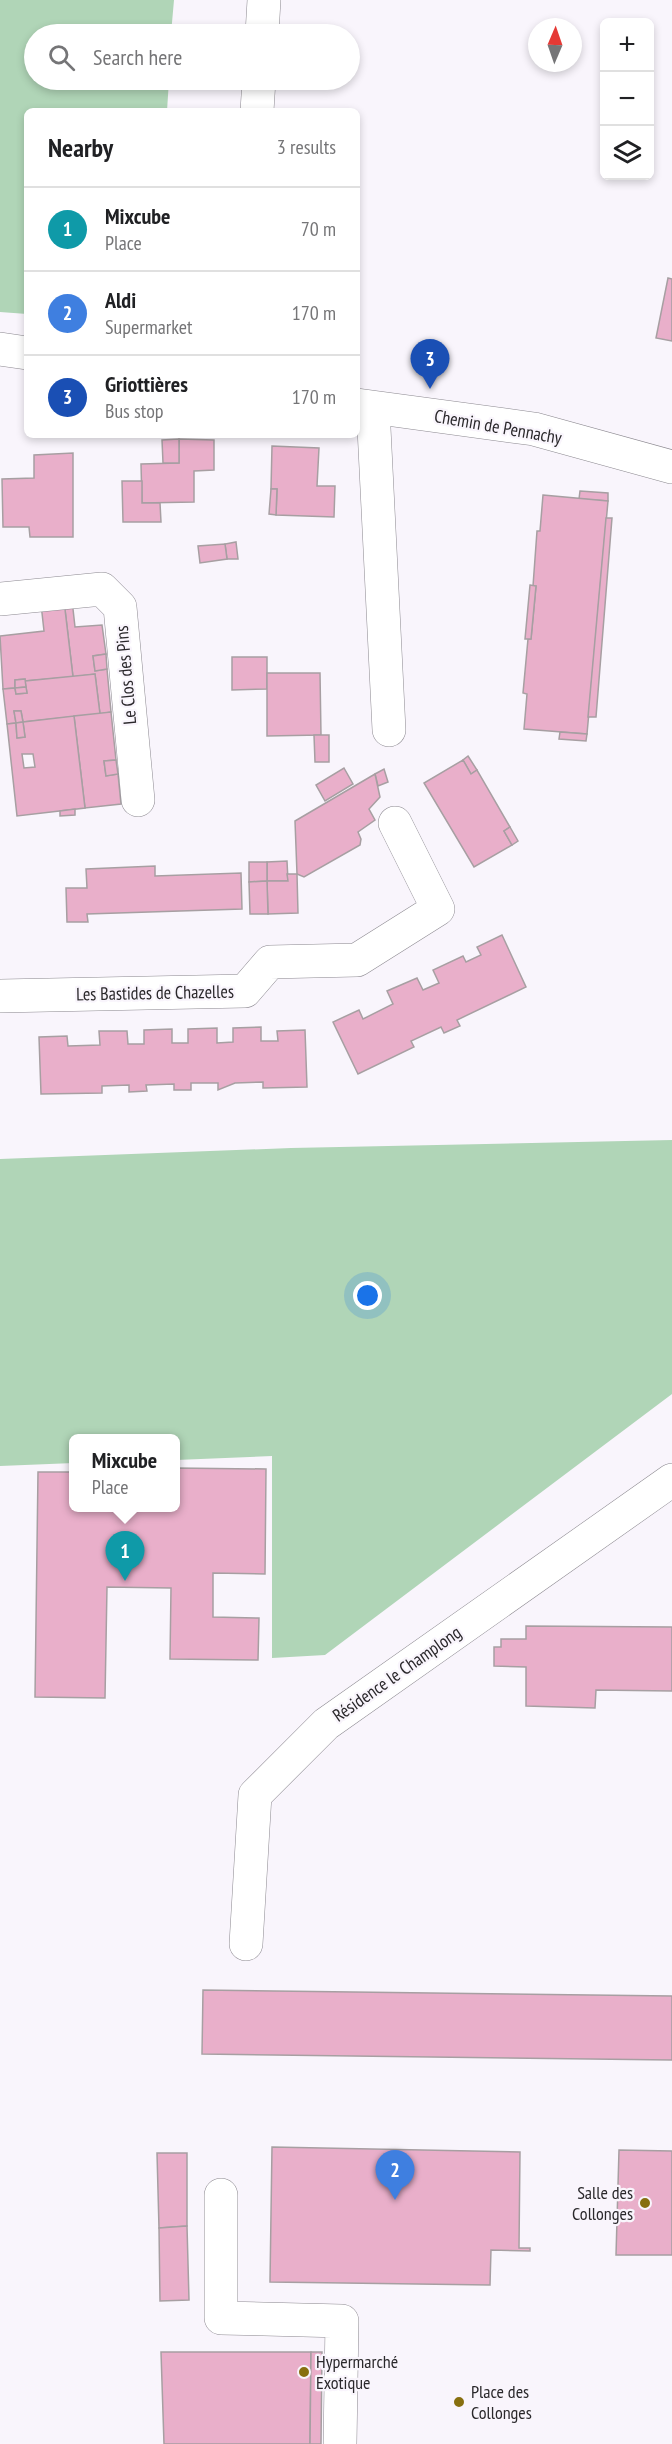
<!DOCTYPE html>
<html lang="en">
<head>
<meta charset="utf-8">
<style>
	:root { --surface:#fff; --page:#f6f6f6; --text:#202124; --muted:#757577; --line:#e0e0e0; --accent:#ea580c }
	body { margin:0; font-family:"PT Sans Narrow",sans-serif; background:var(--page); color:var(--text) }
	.controls { position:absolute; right:18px; top:18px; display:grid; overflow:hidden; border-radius:9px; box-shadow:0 3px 9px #0003 }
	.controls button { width:54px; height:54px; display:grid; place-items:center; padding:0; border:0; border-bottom:2px solid var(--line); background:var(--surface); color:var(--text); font:30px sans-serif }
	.compass { position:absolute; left:528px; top:18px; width:54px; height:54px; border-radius:50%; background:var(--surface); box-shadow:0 3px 9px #0003; rotate:2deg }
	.you { position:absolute; left:368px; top:1296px; width:21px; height:21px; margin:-15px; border:4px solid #fff; border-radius:50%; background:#1a73e8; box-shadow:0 0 0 9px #1a73e833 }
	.badge { display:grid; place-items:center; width:39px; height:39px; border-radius:50%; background:var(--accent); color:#fff; font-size:20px; font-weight:700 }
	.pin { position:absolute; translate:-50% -50px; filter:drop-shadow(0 2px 3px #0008) }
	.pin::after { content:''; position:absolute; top:32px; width:21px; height:18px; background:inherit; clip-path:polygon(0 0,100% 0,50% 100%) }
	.popup { position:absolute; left:69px; top:1434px; width:111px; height:78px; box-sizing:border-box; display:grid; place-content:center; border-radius:9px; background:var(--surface); filter:drop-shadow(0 2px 4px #0005); font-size:20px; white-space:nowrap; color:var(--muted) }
	.popup b { font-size:22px; color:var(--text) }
	.popup::after { content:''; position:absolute; left:50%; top:100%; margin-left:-12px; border:12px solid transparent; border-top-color:var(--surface) }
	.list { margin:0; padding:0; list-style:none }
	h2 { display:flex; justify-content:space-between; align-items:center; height:78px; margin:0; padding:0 24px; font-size:26px }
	h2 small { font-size:20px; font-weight:400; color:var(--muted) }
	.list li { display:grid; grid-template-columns:39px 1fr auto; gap:18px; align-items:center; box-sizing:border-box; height:84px; padding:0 24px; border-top:2px solid var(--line) }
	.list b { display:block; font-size:22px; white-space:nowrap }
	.list p { margin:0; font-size:20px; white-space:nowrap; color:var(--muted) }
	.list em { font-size:20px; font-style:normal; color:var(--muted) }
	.icon { flex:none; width:33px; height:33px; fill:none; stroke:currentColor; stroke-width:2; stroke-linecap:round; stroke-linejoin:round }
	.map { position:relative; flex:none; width:672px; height:2444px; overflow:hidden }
	.search { position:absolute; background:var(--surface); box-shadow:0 3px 9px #0003; left:24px; top:24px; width:336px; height:66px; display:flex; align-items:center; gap:15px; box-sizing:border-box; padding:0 21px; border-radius:33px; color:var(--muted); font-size:22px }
	.panel { position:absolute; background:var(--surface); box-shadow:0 3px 9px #0003; left:24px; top:108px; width:336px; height:330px; border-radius:9px }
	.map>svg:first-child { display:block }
</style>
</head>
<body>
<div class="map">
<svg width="672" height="2444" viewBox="0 0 672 2444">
	<rect width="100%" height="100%" fill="#f9f5fc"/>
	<g fill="#b0d5b7">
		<path d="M0,0h174l-3,34h-137v46h135l-2,31h-140v203l-27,-2z"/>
		<path d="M672,1140v254l-347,261 -53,3v-202l-96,4v-22h-102v25l-74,3v-307l291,-11z"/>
	</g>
	<g fill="#e9afca" stroke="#a79fa2" stroke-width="1.5" fill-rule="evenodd">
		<path d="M668,278l4,1v62l-16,-3z"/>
		<path d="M179,439l35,1v30l-20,1v31l-52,1 -1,-39 38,-1z"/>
		<path d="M179,439v24h-16l-1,-23z"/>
		<path d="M272,446l47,2 -2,38h18l-1,31 -58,-2 1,-26h-6z"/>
		<path d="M73,453v84h-43l-1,-10h-26l-1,-48 32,-1v-23z"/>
		<path d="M122,481h20v22h18l1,19h-38z"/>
		<path d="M271,489h6l-1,26 -7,-1z"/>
		<path d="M580,491l28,2v8l-29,-2z"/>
		<path d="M543,495l65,6 -21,233 -63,-5 3,-35 -4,-1 5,-54h3l5,-53h-3l4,-55h3z"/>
		<path d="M606,518h6l-16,199h-8z"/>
		<path d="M236,542l2,17h-11l-2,-15z"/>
		<path d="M225,544l2,15 -27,4 -2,-17z"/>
		<path d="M530,585l6,1 -5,53h-6z"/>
		<path d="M72,600l3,27 27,-2 4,29 -13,2 2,15 12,-2 4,43 -11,2 -5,-40 -22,3 -9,-76z"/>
		<path d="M64,601l9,76 -48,4v-2l-10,1v8l-12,1 -3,-53 44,-5 -3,-27z"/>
		<path d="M106,654l1,15 -12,2 -2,-15z"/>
		<path d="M232,657h35v32l-35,1z"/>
		<path d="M267,673h53l1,62 -54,1z"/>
		<path d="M95,674l5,40 -77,8 -2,-11h-7l2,12 -9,1 -4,-35 12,-1 1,6 11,-1 -2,-12z"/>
		<path d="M25,679l1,8 -11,1v-8z"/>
		<path d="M26,687l1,6 -11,1 -1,-6z"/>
		<path d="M14,711h7l2,11 -7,1z"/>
		<path d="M111,712l5,48 -12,1 2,15 12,-2 3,30 -36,4 -11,-92z"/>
		<path d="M74,716l11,92 -68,8 -10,-92 9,-1 1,15 8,-1 -2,-15zM22,754h11l2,13 -11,1z"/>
		<path d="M23,722l2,15 -8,1 -1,-15z"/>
		<path d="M560,732l27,2 -1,7 -27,-2z"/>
		<path d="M314,735h15v27h-14z"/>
		<path d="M468,756l9,14 -6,4 -8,-14z"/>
		<path d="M116,760l2,14 -12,2 -2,-15z"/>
		<path d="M463,760l8,14 6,-4 33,57 -6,4 8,14 -38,22 -50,-84z"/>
		<path d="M344,768l9,16 -28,17 -9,-16z"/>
		<path d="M384,769l4,13 -10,4 -3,-12z"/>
		<path d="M375,774l5,23 -11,12 6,11 -17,12 3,7 -1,6 -56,32 -7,-3 -2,-53z"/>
		<path d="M75,809v6l-15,1v-5z"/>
		<path d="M510,827l8,14 -6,4 -8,-14z"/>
		<path d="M287,861l1,20h-21v-19z"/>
		<path d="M249,862h18v19l-18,1z"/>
		<path d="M155,866v10l86,-3 1,36 -155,5 1,8h-21l-1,-34h21l-1,-19z"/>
		<path d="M287,874h10l1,39 -30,1 -1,-33h21z"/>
		<path d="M267,881l1,33h-18l-1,-32z"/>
		<path d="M502,935l24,52 -69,33 3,6 -16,7 -3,-6 -30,14 3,6 -56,27 -25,-52 26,-12 4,9 30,-15 -6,-13 30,-13 6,12 16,-7 -6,-13 30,-14 3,6 15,-7 -4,-8z"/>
		<path d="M261,1027v14h17l-1,-10 28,-1 2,57 -44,1v-6l-28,1 -17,7v-7h-27v7h-17v-6l-28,1 1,6 -18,1v-7l-27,1v7l-61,1 -2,-57 28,-1 1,10 32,-1 -1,-14h28l1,13h16v-14l28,-1v14h16v-14l29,-1v15l16,-1v-14z"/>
		<path d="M176,1468l90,1 -1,105 -52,-1v44l46,1 -1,42 -88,-1 1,-71 -64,-1 -2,111 -70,-1 3,-225h36v36h102z"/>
		<path d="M526,1626l146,1v64l-76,-1 -1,18 -69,-2v-39l-32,-1v-19h7v-8h25z"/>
		<path d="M203,1990l469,6v64l-470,-6z"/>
		<path d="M272,2147l248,5 -1,96h11v3l-39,-1 -1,35 -220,-3z"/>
		<path d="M619,2150l53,1v104h-56z"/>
		<path d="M157,2153h30v73l-28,2z"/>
		<path d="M187,2226l2,74 -29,1 -1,-73z"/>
		<path d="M161,2352h150l-1,92h-146z"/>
		<path d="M311,2352h11l-1,92h-11z"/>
	</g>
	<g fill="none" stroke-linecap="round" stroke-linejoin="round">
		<defs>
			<g id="minor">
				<path d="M262,34l2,-34"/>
				<path d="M257,111l2,-31"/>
				<path d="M0,349l27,4"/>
				<path d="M357,405l177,24 138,38"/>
				<path d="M373,408l16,322"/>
				<path d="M0,599l102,-10 18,18 18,193"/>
				<path d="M0,996l245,-5 25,-29 87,-2 81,-51 -43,-86"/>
				<path d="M246,1944l9,-149 71,-71 346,-244"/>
				<path d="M221,2195v123l121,3 -2,123"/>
			</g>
		</defs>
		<use href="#minor" stroke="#8c8990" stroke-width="34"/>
		<use href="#minor" stroke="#fff" stroke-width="33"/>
	</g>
	<g fill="#876f0f" stroke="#f9f5fc" stroke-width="2">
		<circle cx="645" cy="2203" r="6"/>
		<circle cx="304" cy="2372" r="6"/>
		<circle cx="459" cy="2402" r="6"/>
	</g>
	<g text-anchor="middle" stroke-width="4.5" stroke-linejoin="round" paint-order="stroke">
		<g font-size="18" fill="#2a282b" stroke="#f9f5fc">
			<text transform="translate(498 427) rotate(10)" y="6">Chemin de Pennachy</text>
			<text transform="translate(126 675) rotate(-95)" y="6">Le Clos des Pins</text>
			<text transform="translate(155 993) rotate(-1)" y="6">Les Bastides de Chazelles</text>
			<text transform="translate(397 1674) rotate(-35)" y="6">Résidence le Champlong</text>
		</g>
		<g font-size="18" fill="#2a282b" stroke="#f9f5fc" text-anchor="start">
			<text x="633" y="2199" text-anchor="end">Salle des<tspan x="633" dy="21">Collonges</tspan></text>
			<text x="316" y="2368">Hypermarché<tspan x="316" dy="21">Exotique</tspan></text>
			<text x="471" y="2398">Place des<tspan x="471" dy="21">Collonges</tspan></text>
		</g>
	</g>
</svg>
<div class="controls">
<button>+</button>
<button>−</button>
<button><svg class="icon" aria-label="layers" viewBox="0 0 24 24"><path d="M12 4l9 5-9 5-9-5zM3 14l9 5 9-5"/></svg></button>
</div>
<svg class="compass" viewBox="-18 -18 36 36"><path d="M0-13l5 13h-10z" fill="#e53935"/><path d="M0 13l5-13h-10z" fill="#757577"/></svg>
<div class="you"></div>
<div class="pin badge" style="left:125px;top:1581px;background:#0f9aa8">1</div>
<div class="popup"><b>Mixcube</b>Place</div>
<div class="pin badge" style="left:395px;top:2200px;background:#3f7fe0">2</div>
<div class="pin badge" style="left:430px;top:389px;background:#1a4fb4">3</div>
<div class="search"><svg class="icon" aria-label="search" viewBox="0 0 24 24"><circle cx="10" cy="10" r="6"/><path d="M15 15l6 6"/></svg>Search here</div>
<section class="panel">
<h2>Nearby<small>3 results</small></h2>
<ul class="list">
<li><span class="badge" style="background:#0f9aa8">1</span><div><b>Mixcube</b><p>Place</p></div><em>70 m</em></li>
<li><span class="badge" style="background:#3f7fe0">2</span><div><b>Aldi</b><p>Supermarket</p></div><em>170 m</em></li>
<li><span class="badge" style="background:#1a4fb4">3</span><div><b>Griottières</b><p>Bus stop</p></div><em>170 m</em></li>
</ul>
</section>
</div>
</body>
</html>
